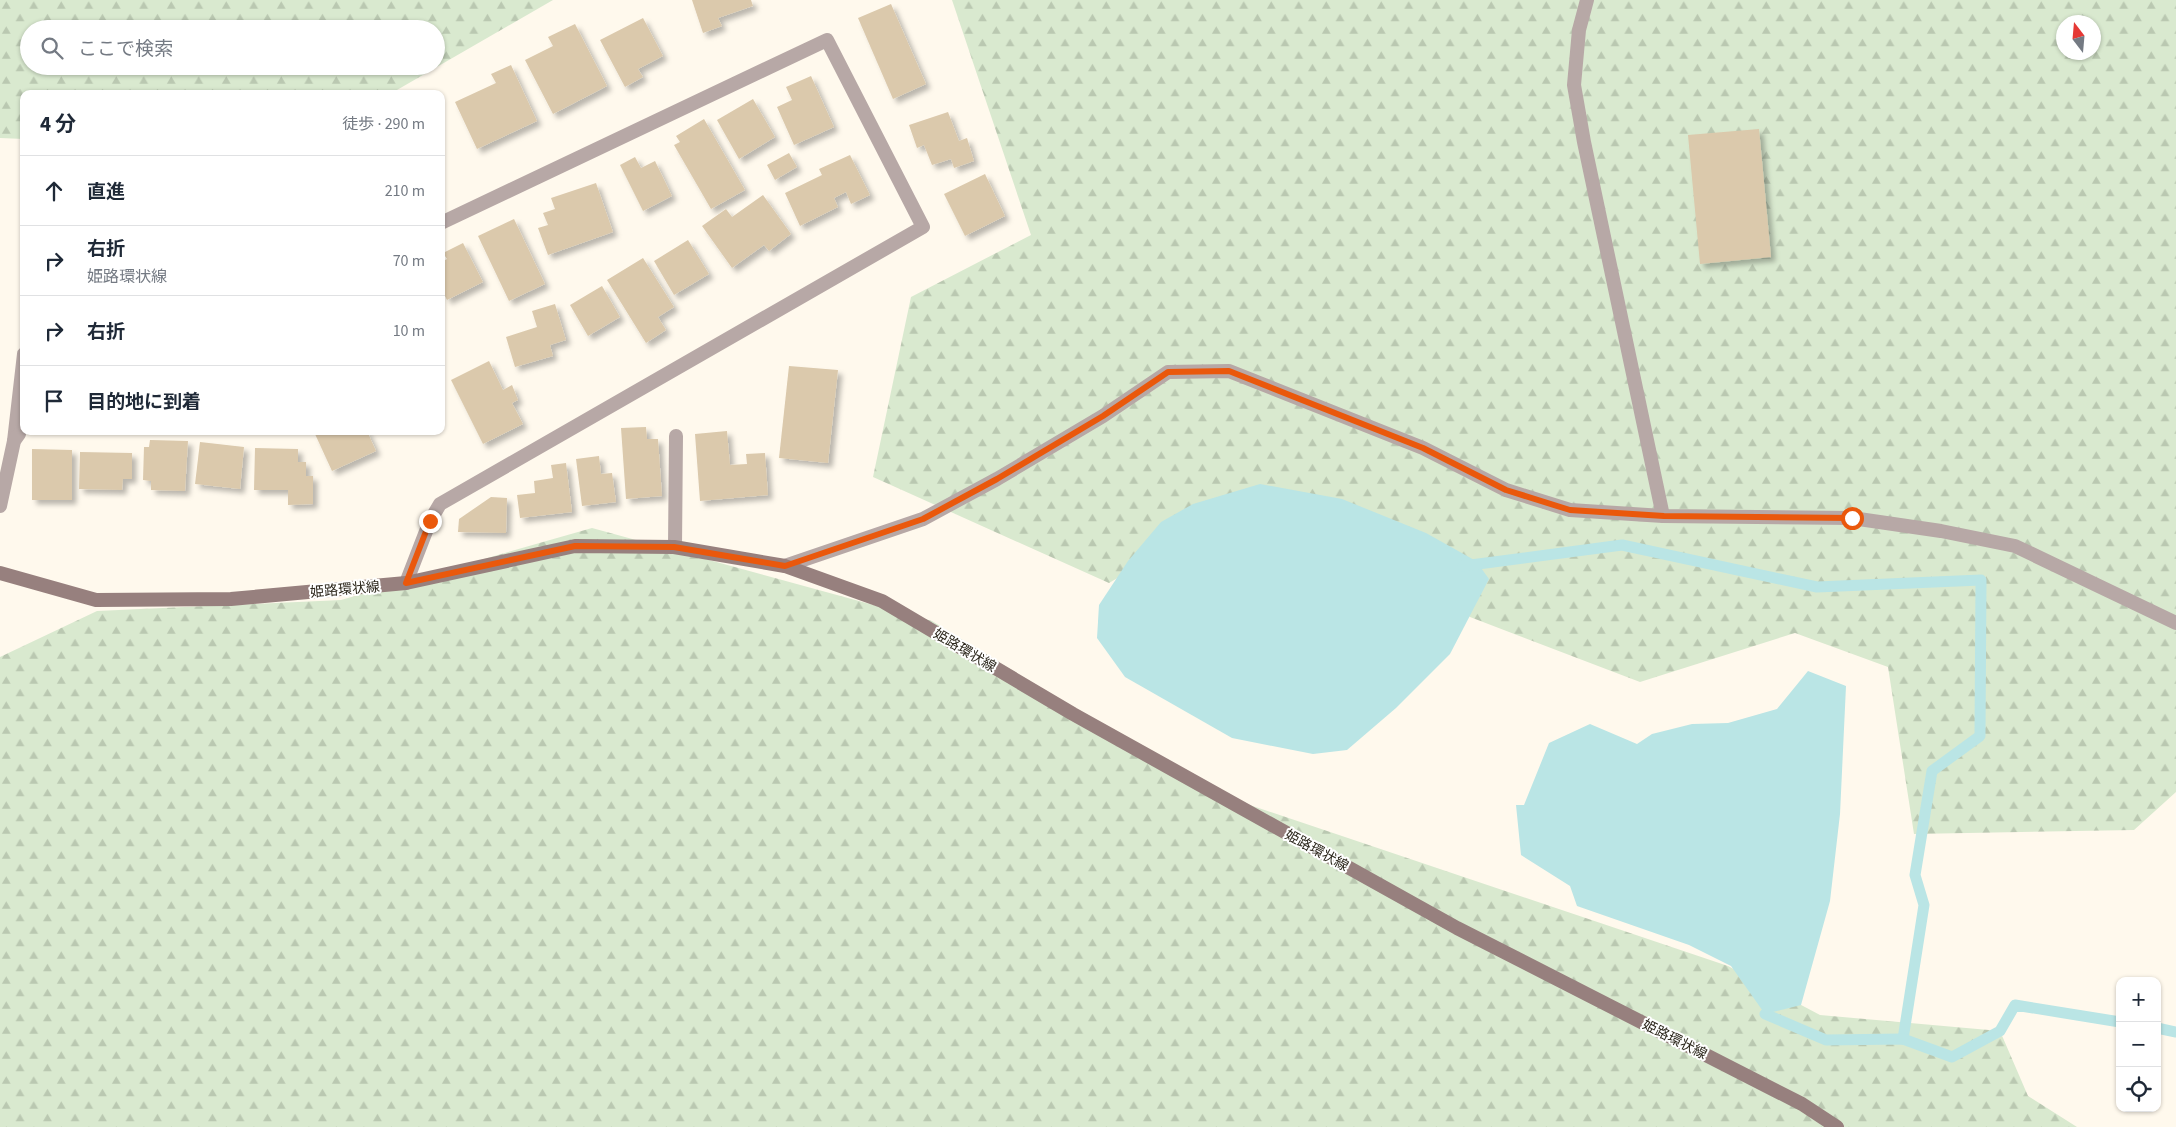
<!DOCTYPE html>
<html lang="ja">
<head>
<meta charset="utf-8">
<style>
	:root { --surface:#fff; --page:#f6f6f7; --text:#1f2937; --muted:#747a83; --line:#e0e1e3 }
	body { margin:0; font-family:"Source Sans 3","Noto Sans JP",sans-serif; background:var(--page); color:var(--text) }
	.controls { position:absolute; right:15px; bottom:15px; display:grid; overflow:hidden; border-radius:10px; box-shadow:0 1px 4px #0004 }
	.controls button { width:45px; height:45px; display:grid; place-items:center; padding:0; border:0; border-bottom:1px solid var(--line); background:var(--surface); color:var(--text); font:25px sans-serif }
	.compass { position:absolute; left:2056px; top:15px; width:45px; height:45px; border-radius:50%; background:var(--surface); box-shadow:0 1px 4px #0004; rotate:344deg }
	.stop { position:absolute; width:15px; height:15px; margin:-11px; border:4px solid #ea580c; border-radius:50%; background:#fff }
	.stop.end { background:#ea580c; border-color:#fff; box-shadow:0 1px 5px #0008 }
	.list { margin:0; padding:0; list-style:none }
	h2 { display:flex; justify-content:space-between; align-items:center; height:65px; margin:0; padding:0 20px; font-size:21px }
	h2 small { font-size:16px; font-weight:400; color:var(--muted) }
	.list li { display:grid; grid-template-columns:32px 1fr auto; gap:15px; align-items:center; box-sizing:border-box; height:70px; padding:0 20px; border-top:1px solid var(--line) }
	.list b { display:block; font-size:19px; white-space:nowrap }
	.list p { margin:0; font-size:16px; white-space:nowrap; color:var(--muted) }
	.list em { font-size:16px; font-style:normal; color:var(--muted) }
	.icon { flex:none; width:28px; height:28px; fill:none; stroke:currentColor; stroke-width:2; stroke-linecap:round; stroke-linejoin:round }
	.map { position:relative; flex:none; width:2176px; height:1127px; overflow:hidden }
	.search { position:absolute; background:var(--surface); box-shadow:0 1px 4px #0004; left:20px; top:20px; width:425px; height:55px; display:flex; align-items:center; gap:12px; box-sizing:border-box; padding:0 18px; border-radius:28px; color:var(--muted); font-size:19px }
	.panel { position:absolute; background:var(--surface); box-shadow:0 1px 4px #0004; left:20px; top:90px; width:425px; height:345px; border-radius:10px }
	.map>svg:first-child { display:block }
</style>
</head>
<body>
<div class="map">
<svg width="2176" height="1127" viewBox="0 0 2176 1127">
	<defs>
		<pattern id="forest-firs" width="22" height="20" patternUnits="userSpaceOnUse" patternTransform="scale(1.25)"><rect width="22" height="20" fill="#d9e9cf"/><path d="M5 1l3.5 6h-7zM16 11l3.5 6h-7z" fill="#bac8b1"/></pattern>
		<filter id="shadow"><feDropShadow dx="4.5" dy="4.5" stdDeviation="2.5" flood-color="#0004"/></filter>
	</defs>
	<rect width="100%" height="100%" fill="#fff9ed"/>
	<g fill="url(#forest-firs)" fill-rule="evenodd">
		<path d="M0,0h553l-163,94h-366v45l-24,-1zM29,29h407v37h-407z"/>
		<path d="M952,0h1224v792l-42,38 -220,4 -26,-167 -93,-34 -155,49 -170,-65 -111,-91 -116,-22 -134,79 -236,-106 38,-180 120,-62zM2064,22h30v30h-30z"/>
		<path d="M592,528l340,93 276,170 520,175 92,49 180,16 28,65 49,31h-2077v-470l97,-46 244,-11z"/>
	</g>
	<g fill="#bae5e5">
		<path d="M1260,484l82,15 84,34 50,28 13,18 -39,75 -54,54 -49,42 -34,4 -81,-16 -107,-61 -28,-39 2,-33 29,-44 33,-39 32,-18z"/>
		<path d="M1808,671l38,15 -6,128 -10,87 -29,104 -36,9 -34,-48 -42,-21 -112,-39 -7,-20 -49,-31 -5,-50h8l25,-62 41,-19 47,20 15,-10 40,-10 36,-1 49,-14z"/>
	</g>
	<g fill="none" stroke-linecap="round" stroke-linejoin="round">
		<g stroke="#bae5e5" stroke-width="11">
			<path d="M1463,566l159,-21 195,42 164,-7 -1,156 -48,35 -17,104 9,30 -21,134"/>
			<path d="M1765,1014l61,26 77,-1 49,18 48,-26 15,-26 105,17"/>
			<path d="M2157,1028l19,4"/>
		</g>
	</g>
	<g fill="#dbc9ac" filter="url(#shadow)">
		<path d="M692,0h59l2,6 -35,12 4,8 -19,7z"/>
		<path d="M891,4l35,80 -33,15 -35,-81z"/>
		<path d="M643,18l20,38 -25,13 5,8 -18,10 -25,-47z"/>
		<path d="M575,24l32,62 -54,28 -28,-54 28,-14 -5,-9z"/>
		<path d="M511,65l26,56 -60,28 -22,-47 41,-19 -5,-9z"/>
		<path d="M811,76l23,51 -40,18 -17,-38 15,-7 -6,-13z"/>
		<path d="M753,99l22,38 -36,22 -22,-39z"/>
		<path d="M948,112l11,29 8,-3 7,23 -20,7 -3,-9 -19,6 -8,-20 -7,3 -8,-23z"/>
		<path d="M704,119l41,71 -34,19 -37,-64 6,-3 -4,-6z"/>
		<path d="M1759,129l12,128 -71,7 -12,-129z"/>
		<path d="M789,153l8,14 -22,13 -8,-15z"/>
		<path d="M850,155l20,40 -19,9 -5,-12 -12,6 4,9 -38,19 -15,-33 37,-18 -3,-6z"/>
		<path d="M635,157l6,11 14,-7 17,35 -29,15 -23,-46z"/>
		<path d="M985,174l20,42 -40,20 -21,-42z"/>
		<path d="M596,183l17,49 -65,23 -10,-27 10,-3 -5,-12 12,-4 -4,-11z"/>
		<path d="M763,195l28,39 -22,17 -5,-6 -32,23 -30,-42 24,-17 6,8z"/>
		<path d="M514,219l31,65 -36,17 -31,-65z"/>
		<path d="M688,240l21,34 -35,21 -20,-34z"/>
		<path d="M463,243l20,39 -36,18 -6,-12v-26l6,-3 -4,-6z"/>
		<path d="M643,258l31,49 -16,10 8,13 -20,13 -39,-63z"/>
		<path d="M602,286l18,31 -32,19 -18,-31z"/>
		<path d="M555,304l11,36 -16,5 3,11 -38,11 -9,-30 31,-10 -5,-16z"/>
		<path d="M489,361l14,29 9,-5 6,15 -6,3 11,21 -40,20 -32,-64z"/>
		<path d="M789,366l49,4 -10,93 -49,-5z"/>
		<path d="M646,427l1,12h11l4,57 -36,3 -5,-71z"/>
		<path d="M320,431h47l9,20 -44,20 -17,-37z"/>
		<path d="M727,431l3,34 17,-1 -1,-10 19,-1 3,42 -68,6 -5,-67z"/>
		<path d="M150,440l38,1 -3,50 -34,-1v-9l-8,-1 1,-33h5z"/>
		<path d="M200,442l44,5 -4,42 -45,-5z"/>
		<path d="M255,448l43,1v13h8v14h7v28l-25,1v-15h-34z"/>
		<path d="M32,449l40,1v50h-40z"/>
		<path d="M80,452l52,1v26h-9l-1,11 -43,-1z"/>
		<path d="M599,456l2,18 11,-1 4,29 -34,4 -6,-47z"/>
		<path d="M566,463l6,49 -52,6 -3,-23 18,-2 -1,-12 19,-3 -2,-13z"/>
		<path d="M491,497l16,1 -1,35 -48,-1 1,-13z"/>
	</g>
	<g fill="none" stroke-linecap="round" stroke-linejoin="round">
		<path stroke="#b7a8a6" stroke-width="14" d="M1587,0l-8,30 -5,55 10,57 79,374"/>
		<g stroke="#b7a8a6" stroke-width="14">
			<path d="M14,441l10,-87"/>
			<path d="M0,506l14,-65 5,-7"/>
			<path d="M675,547l1,-111"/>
			<path d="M785,566l138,-47 74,-40 106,-63 65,-44 61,-1 194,77 83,42 64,20 93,6 189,2 89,13 74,15 161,77"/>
			<path d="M406,583l24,-62 10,-17 483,-277 -96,-187 -386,183"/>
		</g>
		<path stroke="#97807e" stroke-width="14" d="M0,573l96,27 135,-1 175,-16 169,-37 99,1 111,19 97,35 191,113 384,214 345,176 35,23"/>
	</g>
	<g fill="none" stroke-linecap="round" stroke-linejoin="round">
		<path stroke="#ea580c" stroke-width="6" d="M430,521l-24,62 169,-37 99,1 111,19 138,-47 74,-40 106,-63 65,-44 61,-1 194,77 83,42 64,20 94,6 188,2"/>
	</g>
	<g text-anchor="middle" stroke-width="4" stroke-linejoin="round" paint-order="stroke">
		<g font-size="14" fill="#2c271c" stroke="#fff">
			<text transform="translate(345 589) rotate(-5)" y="5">姫路環状線</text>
			<text transform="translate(965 650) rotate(31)" y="5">姫路環状線</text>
			<text transform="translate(1317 850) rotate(29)" y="5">姫路環状線</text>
			<text transform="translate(1675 1039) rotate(27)" y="5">姫路環状線</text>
		</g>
	</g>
</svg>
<div class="controls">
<button>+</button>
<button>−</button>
<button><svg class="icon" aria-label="locate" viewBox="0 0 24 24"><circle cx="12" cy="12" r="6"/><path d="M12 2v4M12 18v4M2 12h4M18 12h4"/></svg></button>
</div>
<svg class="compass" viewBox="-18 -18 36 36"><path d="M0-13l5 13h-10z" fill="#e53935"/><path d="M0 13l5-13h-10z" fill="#747a83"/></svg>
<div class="stop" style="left:1852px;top:518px"></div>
<div class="stop end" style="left:430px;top:521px"></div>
<div class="search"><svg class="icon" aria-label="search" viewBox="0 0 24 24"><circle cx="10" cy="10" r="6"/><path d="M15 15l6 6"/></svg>ここで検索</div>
<section class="panel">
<h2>4 分<small>徒歩 · 290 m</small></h2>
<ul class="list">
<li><svg class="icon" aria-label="ahead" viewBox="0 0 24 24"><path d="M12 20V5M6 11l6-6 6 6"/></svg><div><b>直進</b></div><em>210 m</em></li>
<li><svg class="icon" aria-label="right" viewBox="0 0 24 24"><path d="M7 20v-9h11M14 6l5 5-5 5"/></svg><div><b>右折</b><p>姫路環状線</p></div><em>70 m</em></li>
<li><svg class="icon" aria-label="right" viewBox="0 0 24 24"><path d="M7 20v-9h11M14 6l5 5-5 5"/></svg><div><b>右折</b></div><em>10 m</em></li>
<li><svg class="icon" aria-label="arrive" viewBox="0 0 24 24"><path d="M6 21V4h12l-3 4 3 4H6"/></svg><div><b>目的地に到着</b></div></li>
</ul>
</section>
</div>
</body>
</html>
